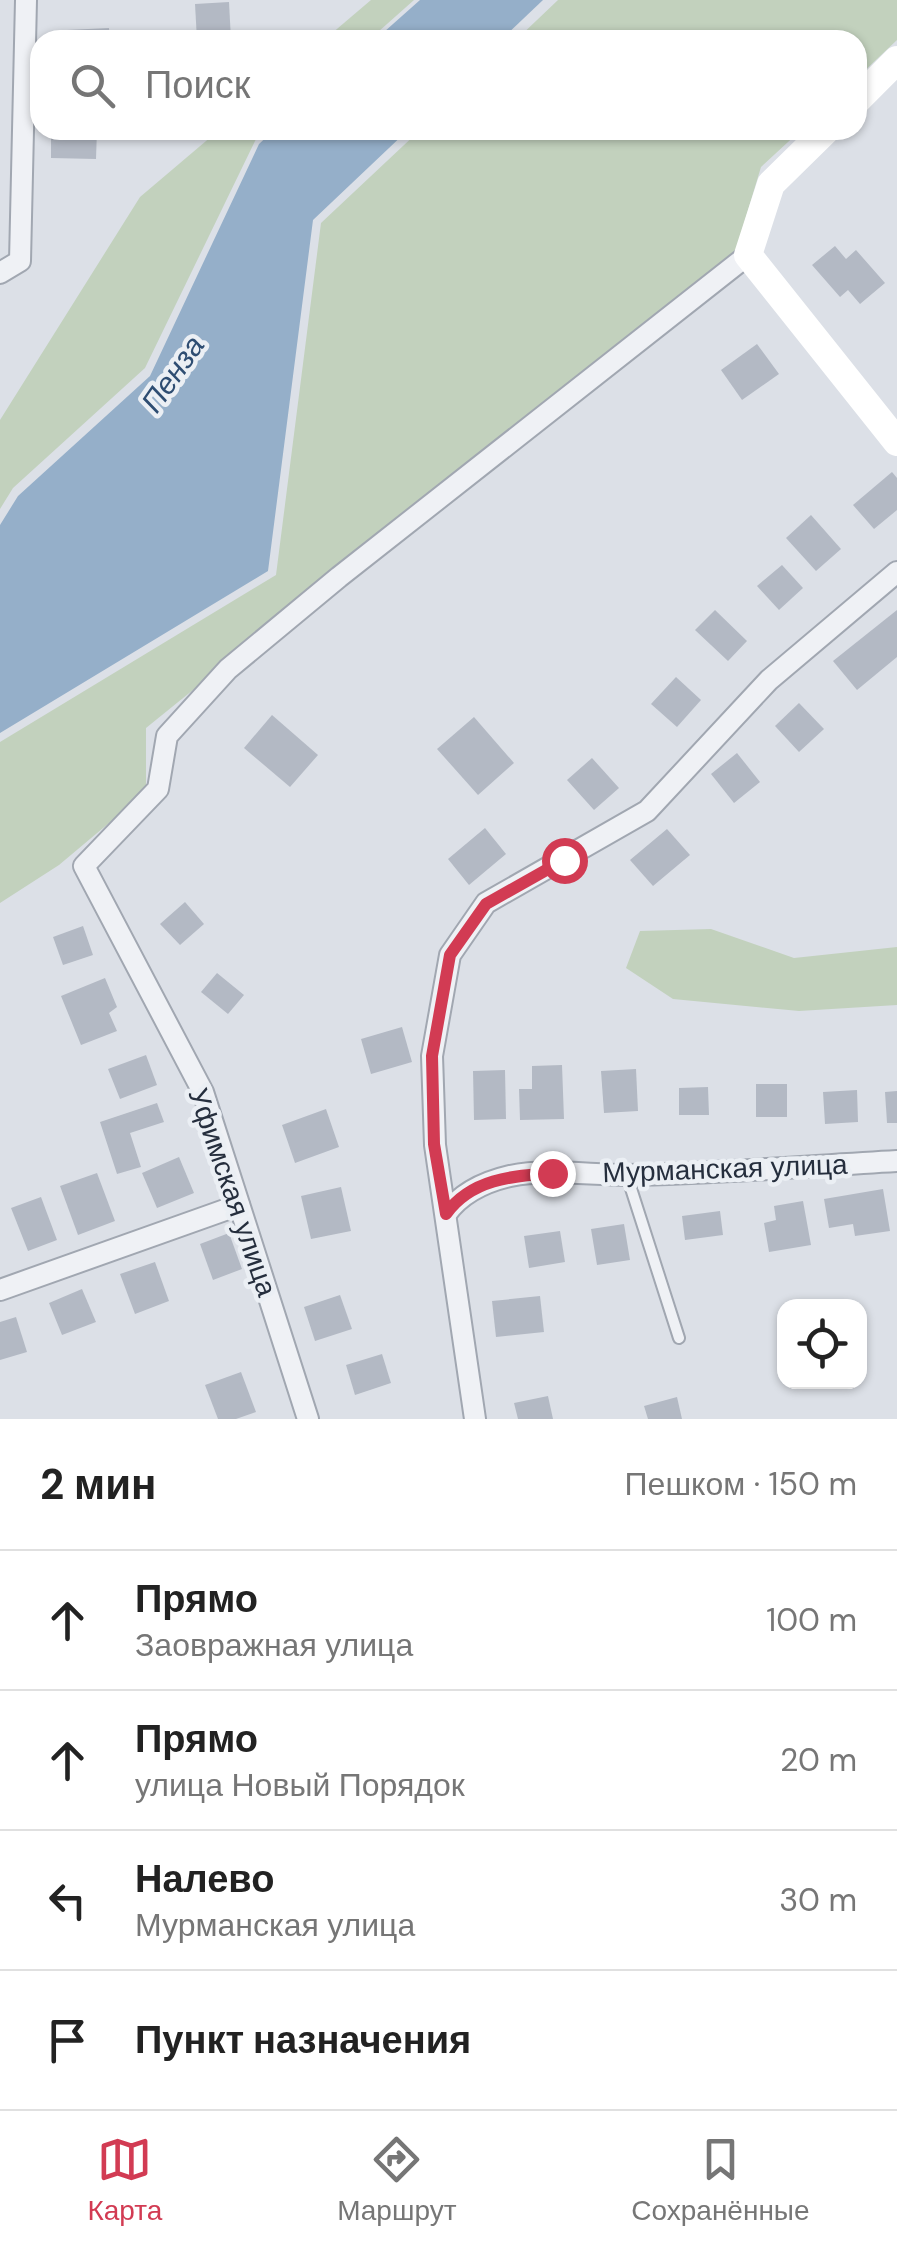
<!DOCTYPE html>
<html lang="ru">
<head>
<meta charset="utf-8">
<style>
	:root { --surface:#fff; --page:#f2f2f2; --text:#222; --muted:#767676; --line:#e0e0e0; --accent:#d23b53 }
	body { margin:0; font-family:"DM Sans",sans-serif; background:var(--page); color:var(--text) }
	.controls { position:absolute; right:30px; bottom:30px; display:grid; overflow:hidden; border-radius:20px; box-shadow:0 2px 8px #0004 }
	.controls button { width:90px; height:90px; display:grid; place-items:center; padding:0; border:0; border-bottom:2px solid var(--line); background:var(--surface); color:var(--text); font:50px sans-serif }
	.stop { position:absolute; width:30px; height:30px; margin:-22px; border:8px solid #d23b53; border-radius:50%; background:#fff }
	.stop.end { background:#d23b53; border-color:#fff; box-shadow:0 2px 10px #0008 }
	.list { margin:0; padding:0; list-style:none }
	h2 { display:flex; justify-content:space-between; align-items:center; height:130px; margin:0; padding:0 40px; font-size:42px }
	h2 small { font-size:32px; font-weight:400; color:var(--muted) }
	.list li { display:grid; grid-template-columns:65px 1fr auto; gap:30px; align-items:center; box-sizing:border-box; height:140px; padding:0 40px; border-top:2px solid var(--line) }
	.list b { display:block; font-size:38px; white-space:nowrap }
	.list p { margin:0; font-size:32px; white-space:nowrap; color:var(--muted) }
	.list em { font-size:32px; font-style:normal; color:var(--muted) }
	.icon { flex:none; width:55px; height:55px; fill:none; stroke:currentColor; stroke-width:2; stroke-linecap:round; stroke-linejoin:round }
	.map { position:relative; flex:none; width:897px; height:1419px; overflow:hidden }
	.search { position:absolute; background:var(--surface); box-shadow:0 2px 8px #0004; left:30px; right:30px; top:30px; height:110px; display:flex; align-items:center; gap:25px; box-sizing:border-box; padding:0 35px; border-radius:30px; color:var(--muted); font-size:38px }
	.sheet { height:690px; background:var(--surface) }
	nav { display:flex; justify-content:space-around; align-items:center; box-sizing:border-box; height:140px; border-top:2px solid var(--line); background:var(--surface); font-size:28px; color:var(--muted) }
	nav a { display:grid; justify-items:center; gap:5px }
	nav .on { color:var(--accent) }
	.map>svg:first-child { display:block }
</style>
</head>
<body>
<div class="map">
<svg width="897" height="1419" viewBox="0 0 897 1419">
	<rect width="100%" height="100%" fill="#dce0e7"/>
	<g fill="#c2d1bd">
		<path d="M371,0h43l-45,40h-45z"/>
		<path d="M558,0h339v40l-40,38v-38h-341z"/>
		<path d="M219,130h47l-10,9 -111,229 -132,120 -13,21v-89l140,-223z"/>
		<path d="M420,130h381l-40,37 -25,83 -590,478v64l-87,73 -59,38v-161l276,-167 45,-352z"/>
		<path d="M711,929l83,29 103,-11v58l-98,6 -126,-12 -47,-31 14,-37z"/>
	</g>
	<g fill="#95afc9">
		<path d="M420,0h123l-42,40h-126z"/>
		<path d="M274,130h134l-95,90 -45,351 -268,162v-208l18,-29 132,-120 109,-232z"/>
	</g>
	<g fill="#b3b9c4">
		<path d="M229,2l2,38h-34l-2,-36z"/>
		<path d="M109,28l1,12h-42l-1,-10z"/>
		<path d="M51,130h46l-1,29 -45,-1z"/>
		<path d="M835,246l11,13 10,-9 29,33 -25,21 -12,-14 -8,7 -28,-32z"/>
		<path d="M757,344l22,30 -37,26 -21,-30z"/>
		<path d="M892,472l5,6v32l-23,19 -21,-24z"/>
		<path d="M811,515l30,34 -25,22 -30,-33z"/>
		<path d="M782,565l21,23 -24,22 -22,-24z"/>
		<path d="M715,610l32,31 -19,20 -33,-31z"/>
		<path d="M897,610v47l-40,33 -24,-29z"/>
		<path d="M676,677l25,23 -24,27 -26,-23z"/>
		<path d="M799,703l25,26 -25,23 -24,-26z"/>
		<path d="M272,715l46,40 -28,32 -46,-39z"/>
		<path d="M474,717l40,46 -36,32 -41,-46z"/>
		<path d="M737,753l23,29 -26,21 -23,-29z"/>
		<path d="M592,758l27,30 -25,22 -27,-30z"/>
		<path d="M485,828l21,26 -37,31 -21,-26z"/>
		<path d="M667,829l23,26 -37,31 -23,-26z"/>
		<path d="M185,902l19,22 -24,21 -20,-21z"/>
		<path d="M83,926l10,29 -30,10 -10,-28z"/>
		<path d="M217,973l27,22 -16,19 -27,-22z"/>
		<path d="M105,978l12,29 -8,6 8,18 -36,14 -20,-49z"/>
		<path d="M402,1027l10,35 -41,12 -10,-35z"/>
		<path d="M146,1055l11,30 -37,14 -12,-30z"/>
		<path d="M562,1065l2,54 -44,1 -1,-31h13v-23z"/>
		<path d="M636,1069l2,42 -34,2 -3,-42z"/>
		<path d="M505,1070l1,49 -32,1 -1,-49z"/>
		<rect x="756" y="1084" width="31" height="33"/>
		<path d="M708,1087l1,28h-30v-27z"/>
		<path d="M857,1090l1,32 -33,2 -2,-32z"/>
		<path d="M897,1091v32h-10l-2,-31z"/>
		<path d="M157,1103l7,19 -34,11 11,34 -24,7 -17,-52z"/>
		<path d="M326,1109l13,38 -44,16 -13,-38z"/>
		<path d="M179,1157l15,36 -37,15 -15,-35z"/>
		<path d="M97,1173l18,48 -37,14 -18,-49z"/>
		<path d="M341,1187l10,44 -40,8 -10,-43z"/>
		<path d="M883,1189l7,42 -35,5 -2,-12 -24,4 -5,-29z"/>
		<path d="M41,1197l16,43 -29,11 -17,-43z"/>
		<path d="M803,1201l8,44 -42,7 -5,-29 12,-3 -2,-14z"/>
		<path d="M720,1211l3,24 -38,5 -3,-24z"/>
		<path d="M624,1224l6,36 -33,5 -6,-36z"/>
		<path d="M560,1231l5,31 -36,6 -5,-32z"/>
		<path d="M229,1233l13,36 -29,11 -13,-36z"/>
		<path d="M155,1262l14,39 -34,13 -15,-40z"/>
		<path d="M82,1289l14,33 -34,13 -13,-32z"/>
		<path d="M340,1295l12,34 -37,12 -11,-34z"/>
		<path d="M540,1296l4,36 -48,5 -4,-36z"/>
		<path d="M16,1317l11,35 -27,8v-38z"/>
		<path d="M382,1354l9,29 -36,12 -9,-30z"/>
		<path d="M241,1372l15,40 -20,7h-18l-13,-34z"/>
		<path d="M548,1396l5,23h-35l-4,-16z"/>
		<path d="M677,1397l5,22h-34l-4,-13z"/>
	</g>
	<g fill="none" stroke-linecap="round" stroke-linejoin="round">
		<defs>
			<path id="lane" d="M627,1176l52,162"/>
			<g id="street">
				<path d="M0,273l20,-12 6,-261"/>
				<path d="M446,1214c15,-21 38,-32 64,-38 37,-8 79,-1 116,-1 90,-1 181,-9 271,-14"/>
				<path d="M0,1290l239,-85"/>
				<path d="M308,1419l-105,-327 -119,-226 74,-77 9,-53 61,-67 111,-92 409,-322"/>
				<path d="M475,1419l-40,-274 -3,-89 18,-101 36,-52 161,-92 122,-131 128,-108"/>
			</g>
		</defs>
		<use href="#lane" stroke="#a1a7b1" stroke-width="14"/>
		<use href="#street" stroke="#a1a7b1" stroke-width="24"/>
		<use href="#lane" stroke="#eff1f5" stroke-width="10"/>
		<use href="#street" stroke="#eff1f5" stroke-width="20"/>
		<g stroke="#fff" stroke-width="28">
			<path d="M857,100l40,-40"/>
			<path d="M826,130l-55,54 -23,71 149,187"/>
		</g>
	</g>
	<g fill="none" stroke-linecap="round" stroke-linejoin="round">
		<path stroke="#d23b53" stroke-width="12" d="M552,1173c-40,3 -81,6 -106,41l-12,-70 -2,-88 18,-101 36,-51 78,-44"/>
	</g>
	<g text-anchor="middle" stroke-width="9" stroke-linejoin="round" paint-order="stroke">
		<g font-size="28" fill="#252e3d" stroke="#ebeff4">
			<text transform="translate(725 1168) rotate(-2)" y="10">Мурманская улица</text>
			<text transform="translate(233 1192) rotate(71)" y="10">Уфимская улица</text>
		</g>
		<g font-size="30" font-style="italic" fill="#2e4d72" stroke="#ebeff4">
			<text transform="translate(173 374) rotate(-55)" y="10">Пенза</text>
		</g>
	</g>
</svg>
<div class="controls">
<button><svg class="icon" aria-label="locate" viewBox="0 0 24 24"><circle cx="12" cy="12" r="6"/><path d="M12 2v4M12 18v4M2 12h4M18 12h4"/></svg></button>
</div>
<div class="stop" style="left:564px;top:860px"></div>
<div class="stop end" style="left:552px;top:1173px"></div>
<div class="search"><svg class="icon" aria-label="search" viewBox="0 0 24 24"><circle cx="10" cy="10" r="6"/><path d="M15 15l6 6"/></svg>Поиск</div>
</div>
<section class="sheet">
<h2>2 мин<small>Пешком · 150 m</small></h2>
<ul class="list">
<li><svg class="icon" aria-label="ahead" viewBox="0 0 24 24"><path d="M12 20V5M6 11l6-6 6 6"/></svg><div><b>Прямо</b><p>Заовражная улица</p></div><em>100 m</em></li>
<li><svg class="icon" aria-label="ahead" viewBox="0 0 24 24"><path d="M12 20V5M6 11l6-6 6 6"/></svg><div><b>Прямо</b><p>улица Новый Порядок</p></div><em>20 m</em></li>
<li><svg class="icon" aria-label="left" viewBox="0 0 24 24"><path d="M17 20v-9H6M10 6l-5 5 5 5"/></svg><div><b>Налево</b><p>Мурманская улица</p></div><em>30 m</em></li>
<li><svg class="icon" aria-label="arrive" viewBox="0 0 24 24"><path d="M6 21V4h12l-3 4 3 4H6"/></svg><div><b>Пункт назначения</b></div></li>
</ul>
</section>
<nav>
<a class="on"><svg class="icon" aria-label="map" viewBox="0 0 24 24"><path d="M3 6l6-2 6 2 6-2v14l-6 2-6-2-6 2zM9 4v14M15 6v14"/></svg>Карта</a>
<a><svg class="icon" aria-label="directions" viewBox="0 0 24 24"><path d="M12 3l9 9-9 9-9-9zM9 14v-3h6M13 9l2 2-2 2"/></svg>Маршрут</a>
<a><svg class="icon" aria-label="saved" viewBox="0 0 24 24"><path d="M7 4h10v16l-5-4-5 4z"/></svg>Сохранённые</a>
</nav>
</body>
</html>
